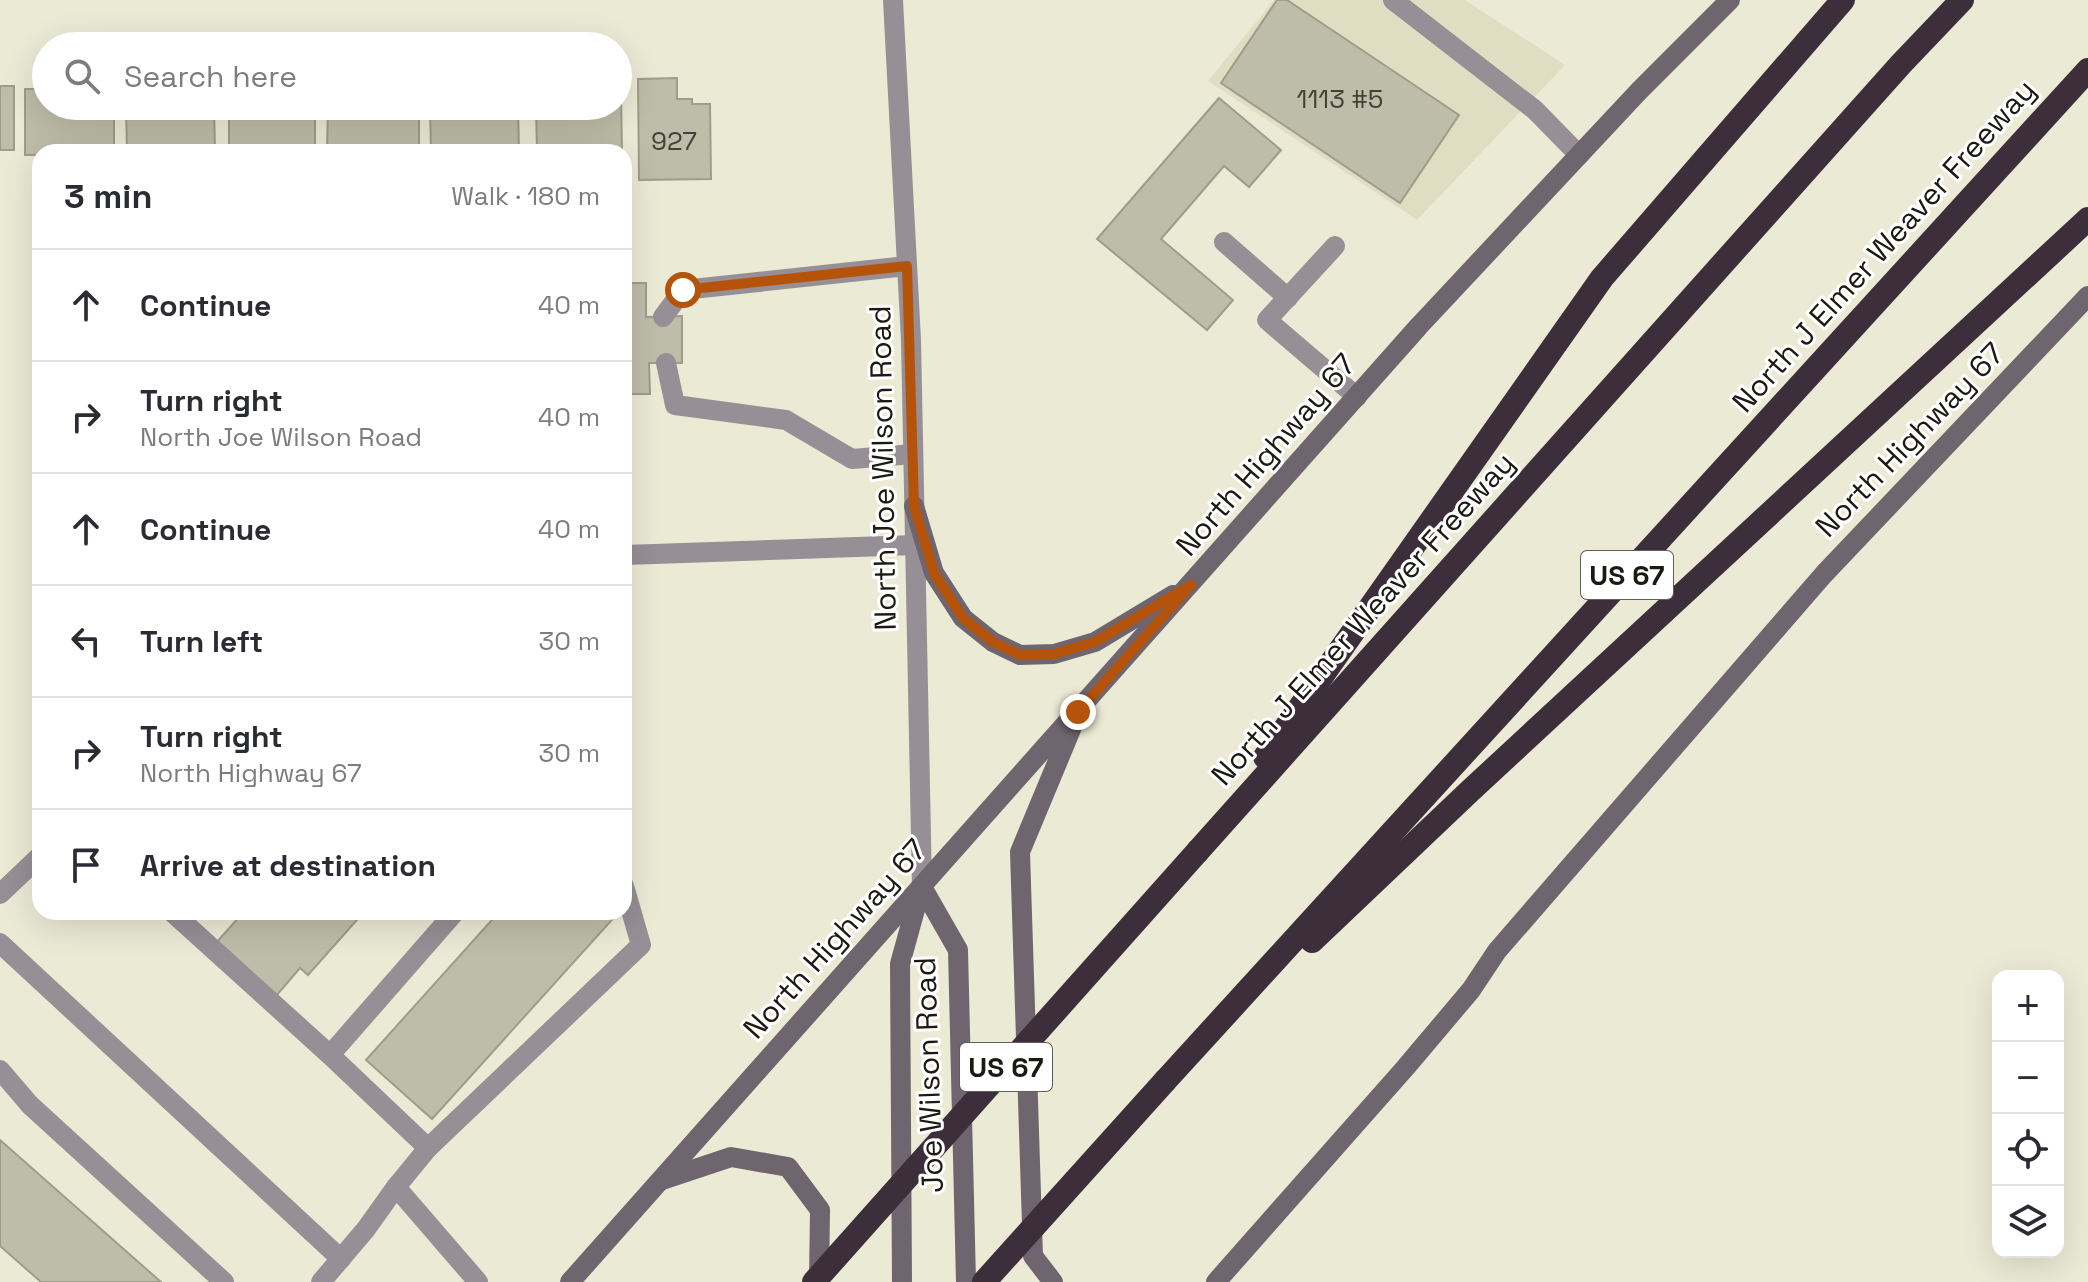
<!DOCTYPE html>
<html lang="en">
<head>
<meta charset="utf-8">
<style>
	:root { --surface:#fff; --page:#f7f7f7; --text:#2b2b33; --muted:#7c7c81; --line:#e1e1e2 }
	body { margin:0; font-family:"Space Grotesk",sans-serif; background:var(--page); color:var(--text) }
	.controls { position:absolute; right:24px; bottom:24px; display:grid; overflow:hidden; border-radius:16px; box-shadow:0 8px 32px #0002 }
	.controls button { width:72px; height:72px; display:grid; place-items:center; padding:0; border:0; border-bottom:2px solid var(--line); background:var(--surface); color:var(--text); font:40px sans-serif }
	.stop { position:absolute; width:24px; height:24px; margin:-18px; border:6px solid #b45309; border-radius:50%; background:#fff }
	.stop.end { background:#b45309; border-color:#fff; box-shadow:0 2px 8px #0008 }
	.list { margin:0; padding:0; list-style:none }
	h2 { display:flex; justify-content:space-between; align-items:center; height:104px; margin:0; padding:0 32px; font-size:34px }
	h2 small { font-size:26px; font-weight:400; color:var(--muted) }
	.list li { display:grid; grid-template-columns:52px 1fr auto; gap:24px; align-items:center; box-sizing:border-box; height:112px; padding:0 32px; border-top:2px solid var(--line) }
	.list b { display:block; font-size:30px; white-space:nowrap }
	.list p { margin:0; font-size:26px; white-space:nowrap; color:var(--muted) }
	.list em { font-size:26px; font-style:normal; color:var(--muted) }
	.icon { flex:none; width:44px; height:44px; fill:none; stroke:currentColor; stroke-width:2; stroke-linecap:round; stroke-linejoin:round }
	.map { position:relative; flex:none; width:2088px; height:1282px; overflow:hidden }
	.search { position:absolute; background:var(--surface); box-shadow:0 8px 32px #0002; left:32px; top:32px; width:600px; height:88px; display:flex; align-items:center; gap:20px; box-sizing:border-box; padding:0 28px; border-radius:44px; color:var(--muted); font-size:30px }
	.panel { position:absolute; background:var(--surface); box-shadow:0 8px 32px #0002; left:32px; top:144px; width:600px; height:776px; border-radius:24px }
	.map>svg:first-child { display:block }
</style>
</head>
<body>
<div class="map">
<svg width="2088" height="1282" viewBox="0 0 2088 1282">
	<rect width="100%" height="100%" fill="#ebead5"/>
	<path fill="#e0dec2" d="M1274,0h191l100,65 -148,155 -209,-139z"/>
	<g fill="#bebda9" stroke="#9e9d8a" stroke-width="2">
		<path d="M1277,0h10l172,115 -59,88 -179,-120z"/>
		<path d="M677,78v21h15v5h18l1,75 -72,1 -1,-101z"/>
		<rect x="0" y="86" width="14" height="64"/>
		<path d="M25,89h21v17h68v46h-74v3h-15z"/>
		<path d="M618,93h3l1,59h-85l-1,-46h82z"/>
		<path d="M1219,98l62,52 -32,37 -25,-21 -63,73 72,61 -26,30 -110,-91z"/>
		<path d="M126,106h88l1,45 -88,1z"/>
		<rect x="229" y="106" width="86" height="46"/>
		<path d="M328,106h91v46h-92z"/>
		<path d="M430,106h88l1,46h-88z"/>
		<path d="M624,283h22v34l36,-1v47h-33l1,31h-26z"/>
		<path d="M238,912h126l-56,63 -8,-7 -24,28 -61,-52 26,-29z"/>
		<path d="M499,912h120l-187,207 -66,-59z"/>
		<path d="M0,1140l161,142h-120l-41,-36z"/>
	</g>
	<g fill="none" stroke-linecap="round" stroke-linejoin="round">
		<g stroke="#968f95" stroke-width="20">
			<path d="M1393,0l142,110 44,45"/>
			<path d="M1224,242l64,56"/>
			<path d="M1335,246l-68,74 90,77"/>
			<path d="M663,317l20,-27 224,-24"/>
			<path d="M666,363l9,42 111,15 66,39 61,-5"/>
			<path d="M624,555l291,-10"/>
			<path d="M0,894l40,-38"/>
			<path d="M172,912l158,143 98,93"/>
			<path d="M0,943l341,316"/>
			<path d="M330,1055l125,-143"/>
			<path d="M0,1070l30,35 194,177"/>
			<path d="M321,1282l45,-53 30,-42"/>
			<path d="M478,1282l-82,-95 32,-39 213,-203 -17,-59"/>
		</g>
		<path stroke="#968f95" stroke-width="20" d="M893,0l18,340 11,547"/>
		<g stroke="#6f656e" stroke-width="20">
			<path d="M914,506l20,67 29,45 30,24 27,13 34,-1 41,-12 78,-47"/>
			<path d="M922,887l36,63 8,332"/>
			<path d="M662,1180l69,-23 57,10 32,43 -1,72"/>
			<path d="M570,1282l849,-956 220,-235 91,-91"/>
			<path d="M902,1282l-2,-318 19,-69"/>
			<path d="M1053,1282l-20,-26 -13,-404 52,-125"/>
			<path d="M1216,1282l190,-215 65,-77 26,-39 327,-377 264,-278"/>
		</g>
		<g stroke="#3c2f3b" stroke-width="24">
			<path d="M1265,757l337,-479 241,-278"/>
			<path d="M1198,851l703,-787 61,-64"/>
			<path d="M1312,941l159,-151 617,-571"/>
			<path d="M1165,1081l923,-1011"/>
		</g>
		<g stroke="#3c2f3b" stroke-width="24">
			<path d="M814,1282l384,-431"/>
			<path d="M984,1282l181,-201"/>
		</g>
	</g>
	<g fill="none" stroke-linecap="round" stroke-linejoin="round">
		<path stroke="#b45309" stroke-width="10" d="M683,290l224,-24 7,240 20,67 29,45 30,24 27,13 34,-1 41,-12 96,-57 -113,127"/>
	</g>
	<g text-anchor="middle" stroke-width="6" stroke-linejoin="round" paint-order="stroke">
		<g font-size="26" fill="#434238">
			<text x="1340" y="108">1113 #5</text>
			<text x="674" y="150">927</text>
		</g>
		<g fill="#fff" stroke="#5f5e59" stroke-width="2">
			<rect x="1581" y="551" width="92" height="48" rx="6"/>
			<rect x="960" y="1043" width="92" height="48" rx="6"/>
		</g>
		<g font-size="28" font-weight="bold" fill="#1a1912">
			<text x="1627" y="585">US 67</text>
			<text x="1006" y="1077">US 67</text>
		</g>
		<g font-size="30" fill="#1a1912" stroke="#fff">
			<text transform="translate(1884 246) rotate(-48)" y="10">North J Elmer Weaver Freeway</text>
			<text transform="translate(1910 440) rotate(-46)" y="10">North Highway 67</text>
			<text transform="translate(1266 455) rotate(-49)" y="10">North Highway 67</text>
			<text transform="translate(883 468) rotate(-91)" y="10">North Joe Wilson Road</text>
			<text transform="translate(1363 619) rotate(-48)" y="10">North J Elmer Weaver Freeway</text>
			<text transform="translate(835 939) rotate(-48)" y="10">North Highway 67</text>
			<text transform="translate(929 1075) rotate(-92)" y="10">Joe Wilson Road</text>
		</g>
	</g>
</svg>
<div class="controls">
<button>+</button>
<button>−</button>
<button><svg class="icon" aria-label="locate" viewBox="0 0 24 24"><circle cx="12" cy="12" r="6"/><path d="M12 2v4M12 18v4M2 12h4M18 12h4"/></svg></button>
<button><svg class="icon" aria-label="layers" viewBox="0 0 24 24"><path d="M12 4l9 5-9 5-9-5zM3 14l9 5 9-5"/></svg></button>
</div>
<div class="stop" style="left:683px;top:290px"></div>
<div class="stop end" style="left:1078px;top:712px"></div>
<div class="search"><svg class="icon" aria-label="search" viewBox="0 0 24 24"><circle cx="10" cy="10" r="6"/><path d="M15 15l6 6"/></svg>Search here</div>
<section class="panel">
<h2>3 min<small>Walk · 180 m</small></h2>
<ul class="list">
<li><svg class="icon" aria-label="ahead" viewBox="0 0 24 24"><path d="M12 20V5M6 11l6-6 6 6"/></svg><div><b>Continue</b></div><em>40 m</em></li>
<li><svg class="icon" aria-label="right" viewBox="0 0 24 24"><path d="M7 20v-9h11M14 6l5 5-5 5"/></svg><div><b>Turn right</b><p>North Joe Wilson Road</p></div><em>40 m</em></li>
<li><svg class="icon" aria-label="ahead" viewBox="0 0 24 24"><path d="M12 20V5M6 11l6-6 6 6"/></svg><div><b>Continue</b></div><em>40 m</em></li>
<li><svg class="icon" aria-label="left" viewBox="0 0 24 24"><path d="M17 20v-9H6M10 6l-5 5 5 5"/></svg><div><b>Turn left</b></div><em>30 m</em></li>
<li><svg class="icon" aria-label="right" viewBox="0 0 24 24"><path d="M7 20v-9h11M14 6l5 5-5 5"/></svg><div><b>Turn right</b><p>North Highway 67</p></div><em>30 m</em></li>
<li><svg class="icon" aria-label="arrive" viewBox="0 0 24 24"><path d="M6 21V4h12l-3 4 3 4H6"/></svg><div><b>Arrive at destination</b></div></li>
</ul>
</section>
</div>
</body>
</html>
